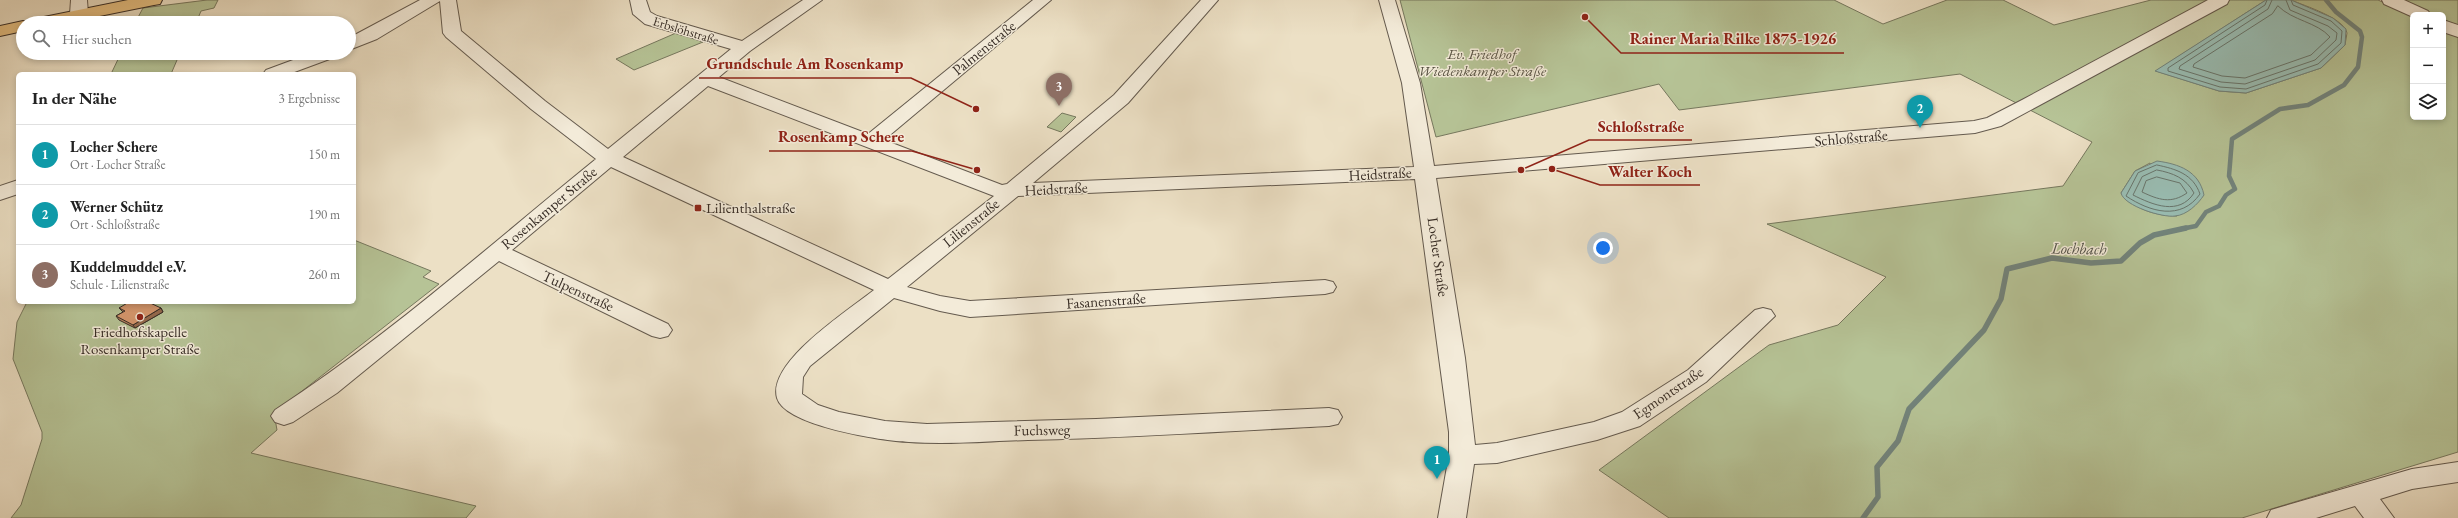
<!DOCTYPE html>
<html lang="de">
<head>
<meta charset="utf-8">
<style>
	:root { --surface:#fff; --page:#f2f2f2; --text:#222; --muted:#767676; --line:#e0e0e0; --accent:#0f766e }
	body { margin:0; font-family:"EB Garamond",serif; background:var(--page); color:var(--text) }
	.controls { position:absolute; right:12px; top:12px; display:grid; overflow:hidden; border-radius:6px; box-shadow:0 2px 6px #0003 }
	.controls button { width:36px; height:36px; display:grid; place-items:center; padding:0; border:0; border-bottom:1px solid var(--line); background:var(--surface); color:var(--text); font:20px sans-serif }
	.you { position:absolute; left:1603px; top:248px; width:14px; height:14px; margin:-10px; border:3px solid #fff; border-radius:50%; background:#1a73e8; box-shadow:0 0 0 6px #1a73e833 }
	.badge { display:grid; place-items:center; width:26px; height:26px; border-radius:50%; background:var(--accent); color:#fff; font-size:13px; font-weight:700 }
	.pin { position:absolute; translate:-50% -33px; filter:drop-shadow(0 1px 2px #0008) }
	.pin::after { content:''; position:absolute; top:21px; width:14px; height:12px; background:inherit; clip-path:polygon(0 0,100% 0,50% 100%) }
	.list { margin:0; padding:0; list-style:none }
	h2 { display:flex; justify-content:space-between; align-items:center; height:52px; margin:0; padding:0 16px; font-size:17px }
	h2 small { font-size:13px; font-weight:400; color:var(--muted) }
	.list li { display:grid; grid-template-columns:26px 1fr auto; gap:12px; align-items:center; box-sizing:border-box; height:60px; padding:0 16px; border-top:1px solid var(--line) }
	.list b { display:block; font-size:15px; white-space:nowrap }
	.list p { margin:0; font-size:13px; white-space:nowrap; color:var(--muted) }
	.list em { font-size:13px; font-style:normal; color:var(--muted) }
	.icon { flex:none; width:22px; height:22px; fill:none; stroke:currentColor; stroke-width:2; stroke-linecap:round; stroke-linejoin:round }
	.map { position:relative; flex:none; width:2458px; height:518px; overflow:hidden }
	.search { position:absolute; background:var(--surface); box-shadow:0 2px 6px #0003; left:16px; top:16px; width:340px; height:44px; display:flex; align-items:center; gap:10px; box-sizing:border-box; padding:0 14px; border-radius:22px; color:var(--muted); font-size:15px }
	.panel { position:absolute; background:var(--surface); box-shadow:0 2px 6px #0003; left:16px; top:72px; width:340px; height:232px; border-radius:6px }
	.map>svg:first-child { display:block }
</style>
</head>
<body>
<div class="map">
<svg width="2458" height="518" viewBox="0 0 2458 518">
	<rect width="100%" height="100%" fill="#ece0c5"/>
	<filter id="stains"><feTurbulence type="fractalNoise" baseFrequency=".005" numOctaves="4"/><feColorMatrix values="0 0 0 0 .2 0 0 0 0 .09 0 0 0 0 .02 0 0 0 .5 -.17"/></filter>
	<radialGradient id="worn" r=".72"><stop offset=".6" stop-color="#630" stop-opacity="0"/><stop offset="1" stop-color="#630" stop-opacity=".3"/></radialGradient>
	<g fill="#b6c396" stroke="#76785e" fill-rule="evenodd">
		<path d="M207,0h11l-4,8 -13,3 -5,12h-61l8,-15z"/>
		<path d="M1400,0h434l49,24 64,-24h56l51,25 97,-25h115l-110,71 63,20 27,2 75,-25 24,-23 2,-12c-3,-15 -42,-27 -56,-33h87l35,16v101h30v-87l15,7v415l-216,66h-573l-70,-48 170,-125 69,-20 48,-48 -119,-53 296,-38 29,-44 -132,-68 -281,36 -20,-26 -223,53zM2150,163l27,53c-21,0 -43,-7 -56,-23l14,-22z"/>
		<path d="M2401,0h57v26l-15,-7v-4h-10z"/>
		<path d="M676,33l27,9 -69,28 -18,-11z"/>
		<path d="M121,53h59l-9,21h-60z"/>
		<path d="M1062,113l14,4 -15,15 -14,-5z"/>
		<path d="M354,240l77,31 -8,6 16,7 -165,129 3,17 -26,23 225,53 -10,12h-455l10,-13 21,-66v-7l-29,-73 4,-37 10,-20h327z"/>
	</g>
	<g fill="#99bdb3" stroke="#72837b">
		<path d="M2266,0h25l42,18 13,11 -1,16 -24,23 -75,25 -27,-2 -64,-20z"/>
		<path d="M2157,161c22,3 42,10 47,34 -6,9 -17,20 -29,21 -12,2 -51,-10 -54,-23l14,-22z"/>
	</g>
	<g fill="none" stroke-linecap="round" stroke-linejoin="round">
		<g stroke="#68756c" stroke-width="1">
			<path d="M2267,0l-2,5 -97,63v3l52,16 26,2 72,-25 23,-21 1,-12 -11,-10 -38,-16 -2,-5"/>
			<path d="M2272,0l-4,9 -88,57 -1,3 42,13 24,2 70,-24 21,-20 1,-7 -9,-7 -38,-16 -4,-10"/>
			<path d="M2278,6c15,15 39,16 52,31l-19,18 -66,23 -23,-2 -29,-9 1,-3 78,-50z"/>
			<path d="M2157,165c19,4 36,9 43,29 -19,27 -50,18 -74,2l12,-23z"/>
			<path d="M2157,170c16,3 29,8 37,23 -15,23 -41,12 -61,2l9,-18z"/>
			<path d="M2157,177l23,6 7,10c-16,11 -28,7 -45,-1l4,-11z"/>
		</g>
		<path stroke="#72837b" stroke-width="4.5" d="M2181,229l15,-3 10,-14 13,-6 7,-11 9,-6 -6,-13 3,-37 48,-30 28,-4 36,-20 14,-18 4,-30 -2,-6 -24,-19 -10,-12"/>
		<path stroke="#72837b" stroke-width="5.5" d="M1863,518l15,-21 -1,-30 21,-26 11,-32 75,-79 17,-31 6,-30 45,-11 39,5 30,-2 19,-18 14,-8 32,-7"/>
		<defs>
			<g id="minor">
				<path d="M71,0h16l1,14 -3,4h-12l-3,-4z"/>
				<path d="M420,0h36l5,31 84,70 63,48 123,-100 -86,-25 -12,-10 -3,-14h16l4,12 7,4 85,25 61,-41h19l-72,51 -31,26 149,57 165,-134h18l-167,140 118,45 5,-1 107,-89 87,-95h17l-90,103 -95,80 381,-16 -12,-84 -23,-83h16l25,83 14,83 540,-45 13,-3 35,-18 186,-100h21l-2,4 -226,122 -26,7 -539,45 29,180 10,87 22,-2 97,-21 28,-10 66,-42 67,-60 8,-2 8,2 4,6 -69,66 -66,44 -43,14 -100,23 -23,1 -8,54h-28l11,-63v-23l-34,-253 -397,17 -111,91 33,9 30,5 355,-21 8,2 3,5 -3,5 -8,2 -355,23 -30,-6 -46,-13 -84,68 -7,11 -1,17 16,11 21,7 46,9 42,3 169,-5 233,-11 9,2 4,7 -4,7 -9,2c-100,5 -201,12 -301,14 -40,1 -79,5 -119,2 -26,-1 -124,-16 -132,-44 -10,-36 72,-88 97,-108l-263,-123 -99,83 156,74 4,6 -4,6 -8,2 -8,-2 -153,-75 -162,132 -44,29 -9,3 -9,-3 -4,-6 4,-6c114,-74 216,-166 321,-251l-65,-50 -85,-72 -3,-4 -3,-32 -63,38 -28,11v-12zM708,86l286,110 -106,83 -265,-122z"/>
				<path d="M2382,0h22l24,11 3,4h-18v2l-29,-13z"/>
				<path d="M2443,20l15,5v12l-15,-5z"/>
				<path d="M312,53h26l-3,4 -46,17h-26l3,-4z"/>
				<path d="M18,180v14l-18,6v-14z"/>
				<path d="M2458,462v20l-46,7 -32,10 14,19h-30l-9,-12 -39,12h-49l4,-8 10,-3 131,-38z"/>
			</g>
			<g id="major">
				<path d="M128,0h34l-2,4 -6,1 -89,18h-35l3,-4 6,-1z"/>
				<path d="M23,21l7,2h-7v8l-23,5v-10z"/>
			</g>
		</defs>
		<use href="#minor" stroke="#645a4e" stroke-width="2"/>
		<use href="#major" stroke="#372d26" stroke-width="2"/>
		<use href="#minor" fill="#f3ebd9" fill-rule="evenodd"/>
		<use href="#major" fill="#e6c082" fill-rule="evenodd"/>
	</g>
	<path fill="#b6815d" stroke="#372d26" d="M119,308h42l2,4 -28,16 -16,-8 -3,-4 7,-4z"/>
	<path fill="#94694c" stroke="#372d26" d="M161,308l2,4 -28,16 -2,-3z"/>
	<path fill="#d4966c" stroke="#372d26" d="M129,302h19l13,6 -28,17 -17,-9 9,-5 -6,-3z"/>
	<g fill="#8f2418" stroke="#f3ebd9" stroke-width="1.5">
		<rect x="694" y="204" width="8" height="8" rx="2"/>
		<circle cx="140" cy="317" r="4"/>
	</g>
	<g text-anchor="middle" stroke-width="3" stroke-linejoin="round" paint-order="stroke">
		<g font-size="13" fill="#372d26" stroke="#f3ebd9">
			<text transform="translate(686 30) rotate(17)" y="5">Erbslöhstraße</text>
		</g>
		<g font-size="15" fill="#372d26" stroke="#f3ebd9">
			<text transform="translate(984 48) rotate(-39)" y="5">Palmenstraße</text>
			<text transform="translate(1851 138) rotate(-5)" y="5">Schloßstraße</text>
			<text transform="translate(1380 174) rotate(-3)" y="5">Heidstraße</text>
			<text transform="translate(1056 189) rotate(-3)" y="5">Heidstraße</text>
			<text transform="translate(549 208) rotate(-40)" y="5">Rosenkamper Straße</text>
			<text transform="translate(971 223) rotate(-39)" y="5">Lilienstraße</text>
			<text transform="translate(1438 257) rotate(82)" y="5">Locher Straße</text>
			<text transform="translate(578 291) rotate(25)" y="5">Tulpenstraße</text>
			<text transform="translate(1106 301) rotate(-4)" y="5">Fasanenstraße</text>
			<text transform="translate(1668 393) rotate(-34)" y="5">Egmontstraße</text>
			<text transform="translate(1042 430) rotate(-1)" y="5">Fuchsweg</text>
		</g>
		<g font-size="15" font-style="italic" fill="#575242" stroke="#f3ebd9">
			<text x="1482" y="59">Ev. Friedhof<tspan x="1482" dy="17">Wiedenkamper Straße</tspan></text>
		</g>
		<g font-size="15" fill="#372d26" stroke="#f3ebd9" text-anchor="start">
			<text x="706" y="213">Lilienthalstraße</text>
			<text x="140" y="337" text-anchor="middle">Friedhofskapelle<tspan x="140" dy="17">Rosenkamper Straße</tspan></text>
		</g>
		<g font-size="16" font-style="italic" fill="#505149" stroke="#f3ebd9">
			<text transform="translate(2079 248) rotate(1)" y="6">Lochbach</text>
		</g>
	</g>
	<path fill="none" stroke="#8f2418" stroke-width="1.5" d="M1585 17L1621 53H1844M976 109L911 78H699M1521 170L1589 140H1692M977 170L912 151H769M1552 169L1600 185H1700"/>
	<g fill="#8f2418" stroke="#f3ebd9" stroke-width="1.5">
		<circle cx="1585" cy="17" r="4"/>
		<circle cx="976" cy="109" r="4"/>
		<circle cx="1521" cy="170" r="4"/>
		<circle cx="977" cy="170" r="4"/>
		<circle cx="1552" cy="169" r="4"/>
	</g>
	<g font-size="16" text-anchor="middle" font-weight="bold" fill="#8f2418" stroke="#f3ebd9" stroke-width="3" stroke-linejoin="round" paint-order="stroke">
		<text x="1733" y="44">Rainer Maria Rilke 1875-1926</text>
		<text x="805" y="69">Grundschule Am Rosenkamp</text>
		<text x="1641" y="132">Schloßstraße</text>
		<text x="841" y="142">Rosenkamp Schere</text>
		<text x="1650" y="177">Walter Koch</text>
	</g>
	<rect width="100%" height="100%" filter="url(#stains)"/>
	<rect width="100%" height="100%" fill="url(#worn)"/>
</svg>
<div class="controls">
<button>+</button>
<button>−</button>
<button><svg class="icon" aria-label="layers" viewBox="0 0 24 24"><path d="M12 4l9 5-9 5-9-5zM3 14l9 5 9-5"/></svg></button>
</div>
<div class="you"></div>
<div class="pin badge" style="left:1437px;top:479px;background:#0f9aa8">1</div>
<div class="pin badge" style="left:1920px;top:128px;background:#0f9aa8">2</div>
<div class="pin badge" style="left:1059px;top:106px;background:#8d6e63">3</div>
<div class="search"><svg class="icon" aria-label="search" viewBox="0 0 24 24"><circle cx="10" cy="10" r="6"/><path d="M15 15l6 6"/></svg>Hier suchen</div>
<section class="panel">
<h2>In der Nähe<small>3 Ergebnisse</small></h2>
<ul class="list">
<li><span class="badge" style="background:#0f9aa8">1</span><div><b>Locher Schere</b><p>Ort · Locher Straße</p></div><em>150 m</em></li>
<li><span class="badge" style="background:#0f9aa8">2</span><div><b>Werner Schütz</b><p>Ort · Schloßstraße</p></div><em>190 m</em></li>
<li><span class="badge" style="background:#8d6e63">3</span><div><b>Kuddelmuddel e.V.</b><p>Schule · Lilienstraße</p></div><em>260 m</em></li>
</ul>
</section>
</div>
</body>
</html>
